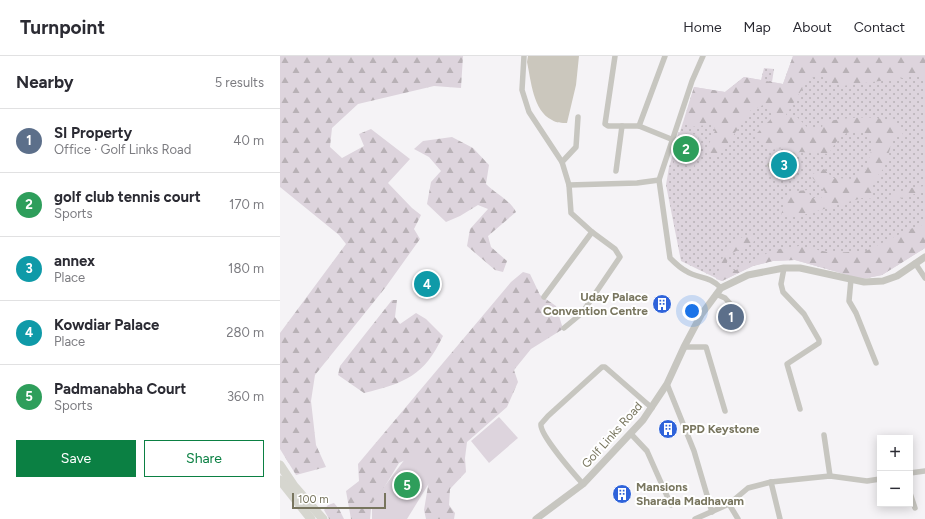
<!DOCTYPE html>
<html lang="en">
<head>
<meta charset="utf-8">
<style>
	:root { --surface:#fff; --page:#f7f7f7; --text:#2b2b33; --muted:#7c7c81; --line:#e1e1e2; --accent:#0b8043 }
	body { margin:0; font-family:Figtree,sans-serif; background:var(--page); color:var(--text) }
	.controls { position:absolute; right:12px; bottom:12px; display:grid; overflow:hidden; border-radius:0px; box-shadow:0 2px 10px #0003 }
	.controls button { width:36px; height:36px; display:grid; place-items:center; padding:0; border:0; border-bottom:1px solid var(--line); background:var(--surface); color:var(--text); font:20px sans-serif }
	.scale { position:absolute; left:12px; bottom:10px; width:94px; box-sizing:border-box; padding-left:4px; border:2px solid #78755e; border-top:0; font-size:11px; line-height:14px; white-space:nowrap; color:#78755e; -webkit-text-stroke:3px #fff; paint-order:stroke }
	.you { position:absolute; left:412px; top:255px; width:14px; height:14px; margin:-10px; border:3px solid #fff; border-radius:50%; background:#1a73e8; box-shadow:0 0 0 6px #1a73e833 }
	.badge { display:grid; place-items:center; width:26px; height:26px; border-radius:50%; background:var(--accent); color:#fff; font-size:13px; font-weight:700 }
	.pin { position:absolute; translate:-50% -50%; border:2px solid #fff; box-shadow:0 1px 4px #0006 }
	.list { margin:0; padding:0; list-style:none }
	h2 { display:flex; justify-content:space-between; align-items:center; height:52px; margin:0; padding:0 16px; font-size:17px }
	h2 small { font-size:13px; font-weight:400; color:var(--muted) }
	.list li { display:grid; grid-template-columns:26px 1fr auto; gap:12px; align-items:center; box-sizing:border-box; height:64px; padding:0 16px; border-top:1px solid var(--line) }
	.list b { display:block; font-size:15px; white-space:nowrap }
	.list p { margin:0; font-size:13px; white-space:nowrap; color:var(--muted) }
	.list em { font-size:13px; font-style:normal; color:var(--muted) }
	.actions { display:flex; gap:8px; padding:12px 16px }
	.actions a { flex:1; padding:9px 0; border:1px solid var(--accent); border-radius:0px; text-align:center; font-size:14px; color:var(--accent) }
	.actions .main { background:var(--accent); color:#fff }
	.map { position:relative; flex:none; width:645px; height:463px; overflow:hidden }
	header { display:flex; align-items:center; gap:24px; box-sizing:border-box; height:56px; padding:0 20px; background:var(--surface); border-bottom:1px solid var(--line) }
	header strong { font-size:19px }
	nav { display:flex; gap:22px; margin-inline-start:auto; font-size:14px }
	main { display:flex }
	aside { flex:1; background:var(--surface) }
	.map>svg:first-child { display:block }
</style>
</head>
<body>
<header>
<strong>Turnpoint</strong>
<nav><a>Home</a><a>Map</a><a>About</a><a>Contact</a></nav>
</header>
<main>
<aside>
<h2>Nearby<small>5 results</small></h2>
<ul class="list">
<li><span class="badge" style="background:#5c6f8a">1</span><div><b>SI Property</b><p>Office · Golf Links Road</p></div><em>40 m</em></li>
<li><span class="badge" style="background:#2e9e5b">2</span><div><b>golf club tennis court</b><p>Sports</p></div><em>170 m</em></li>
<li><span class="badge" style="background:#0f9aa8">3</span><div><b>annex</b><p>Place</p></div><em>180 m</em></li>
<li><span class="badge" style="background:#0f9aa8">4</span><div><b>Kowdiar Palace</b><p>Place</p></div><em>280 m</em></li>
<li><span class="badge" style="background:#2e9e5b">5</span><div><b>Padmanabha Court</b><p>Sports</p></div><em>360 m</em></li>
</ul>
<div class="actions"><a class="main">Save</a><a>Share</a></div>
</aside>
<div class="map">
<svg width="645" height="463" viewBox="0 0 645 463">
	<defs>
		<pattern id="grass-dots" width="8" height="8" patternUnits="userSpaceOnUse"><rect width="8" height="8" fill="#ddd4dd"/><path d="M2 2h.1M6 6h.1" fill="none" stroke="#b8b1b6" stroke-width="1.8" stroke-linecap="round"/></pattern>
		<pattern id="forest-firs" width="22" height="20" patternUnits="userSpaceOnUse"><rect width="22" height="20" fill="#ddd4dd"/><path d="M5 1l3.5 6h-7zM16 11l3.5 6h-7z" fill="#b8b1b6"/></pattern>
	</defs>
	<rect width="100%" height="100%" fill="#f5f3f6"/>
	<path fill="url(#grass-dots)" d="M513,0h132v192l-43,27 -20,4 -67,-19 -22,1 -20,5 -31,15 -41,-20 -15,-76 3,-18 25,-80 31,5 19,-15 17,3 3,-12 10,1 -2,13 11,2z"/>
	<g fill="url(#forest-firs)">
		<path d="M0,0h183l-2,32 -27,-2 -76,18 -26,24 -2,19 12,11 22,-12 -5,-12 12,-5 39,30 -22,24 24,25 9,7 -7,14 6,10 -35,49 -70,87 -4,26 5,44 10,22 -30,8 -16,-26v-116l66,-89 -7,-9 -59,-48z"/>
		<path d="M513,0h132v19l-83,11 -10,-3 -7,-6h-12l-9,9 -20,32 12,-2 12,12h14l1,-8 3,-3 3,4c25,-4 47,-6 71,3l3,11 -9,1 -10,32 -13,16 3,15 -12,-1 -66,19 -10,-3 -5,2 4,-19 11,-6 12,-1 3,8h10l4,-6 -15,-17 14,-6 9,9 20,1 13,-10 8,-28c-4,-3 -9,-8 -14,-9 -15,-4 -25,10 -31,22l-29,-2 -7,3 -10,-7 -12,2 -13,-10 -3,-5 15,-15 2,-9 -6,-7 -15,6 -32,46 -7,1 -5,-9 8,-17 -1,-7 -23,3 -7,-6 10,-34 31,5 19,-15 39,7z"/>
		<path d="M172,81l21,11 16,17 -3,19c10,10 24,16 30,28l-28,24 3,11 16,14 -4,11 -8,-2 -28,-24 3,-17 18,-20 -10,-4 -18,11 -14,6 -19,-18 4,-22 10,-11 -12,-14 -15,-8 9,-8z"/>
		<path d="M645,130v5l-34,10 -1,-6 21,-7z"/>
		<path d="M645,168v24l-43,27 -20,4 -67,-19 -22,1 -20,5 -31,15 -6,-2 10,-32 20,-12 10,2 -3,6 -23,11 -4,11 4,5h6l37,-20 26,-4 33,7 34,-2 44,-22z"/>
		<path d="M243,216l7,2 10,21 16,11 7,23 -32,20 -17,21 4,12 -11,25 -40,35 -2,16 1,14 -16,17 -1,16 6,8 -1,6h-28l-2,-9 5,-30 -11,-26 -19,9 -28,46 -1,10h-19l-5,-28 13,-10 -1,-17 153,-182z"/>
		<path d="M112,244h5l-2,17 5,7 16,-11 10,6 17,17c-19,40 -38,47 -79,57l-26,-18 2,-9z"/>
		<path d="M54,447l5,6 5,10h-15l-5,-9 4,-5z"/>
	</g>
	<g fill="#ddd4dd">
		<path d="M398,76l21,3 -5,32 -20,-4z"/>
		<path d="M219,361l19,21 -29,25 -18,-22z"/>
		<path d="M134,391l25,20 -32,52h-35v-16z"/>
	</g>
	<path fill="#cbc7bd" d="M248,0h51l-3,29 -9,38c-5,0 -11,0 -15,-3 -19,-9 -21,-40 -25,-58z"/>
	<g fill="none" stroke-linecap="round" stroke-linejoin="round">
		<g stroke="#c7c6c0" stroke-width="5.5">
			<path d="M244,0l-2,34 7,22 33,50 7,23 2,28 21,19 23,17 5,8 -38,56 -18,15"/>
			<path d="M335,0l-10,68 3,2h31l32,13"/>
			<path d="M423,0l-11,25 -33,99 11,78c5,5 10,10 16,13 12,8 23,4 35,17"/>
			<path d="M359,70l26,-70"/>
			<path d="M282,106l14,-15 2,-30"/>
			<path d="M490,109l23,-10"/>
			<path d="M336,115l6,-45"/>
			<path d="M289,129l68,-2 22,-3"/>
			<path d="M635,207l10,15"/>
			<path d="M504,212l-3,16 2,8 21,22 15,26v3l-32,21 13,45"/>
			<path d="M571,223l-2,22 7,12 20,50"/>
			<path d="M436,238l9,4 9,10"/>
			<path d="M264,241l48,-65"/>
			<path d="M404,291h22l19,64"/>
			<path d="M387,328l27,67 18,61"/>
			<path d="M351,378l16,17 24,54"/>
			<path d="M544,379l6,41"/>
			<path d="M630,417l15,-2"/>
			<path d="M491,426l9,37"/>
			<path d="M303,428c-8,-9 -44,-50 -42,-60l7,-8 54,-49h3l47,41"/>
			<path d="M630,437l5,15"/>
			<path d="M449,448l9,15"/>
			<path d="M415,463l34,-15 19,-16 23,-6 59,-6 37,5 13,-2"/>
		</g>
		<path stroke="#c7c6c0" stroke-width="7" d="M256,463l47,-35 60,-64 24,-36 17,-37 17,-32 20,-27 27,-13 36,-7h16l64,14 19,-1 14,-5 28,-19"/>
		<g stroke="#d6d6cf" stroke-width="9">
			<path d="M0,409l14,21 29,33"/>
			<path d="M0,424l31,39"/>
		</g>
	</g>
	<defs>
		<symbol id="building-disc" viewBox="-11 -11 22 22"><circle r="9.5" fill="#2f63da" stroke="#fff"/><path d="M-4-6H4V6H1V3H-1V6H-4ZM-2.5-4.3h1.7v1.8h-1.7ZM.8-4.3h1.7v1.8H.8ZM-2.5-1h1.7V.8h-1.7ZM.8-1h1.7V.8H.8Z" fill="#fff"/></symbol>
	</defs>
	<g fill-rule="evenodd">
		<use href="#building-disc" x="371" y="237" width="22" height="22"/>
		<use href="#building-disc" x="377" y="362" width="22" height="22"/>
		<use href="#building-disc" x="331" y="427" width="22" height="22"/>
	</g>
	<g text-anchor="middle" stroke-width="4" stroke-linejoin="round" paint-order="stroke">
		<g font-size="12" font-weight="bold" fill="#78755e" stroke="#fff" text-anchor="start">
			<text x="368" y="245" text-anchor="end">Uday Palace<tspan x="368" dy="14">Convention Centre</tspan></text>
			<text x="402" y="377">PPD Keystone</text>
			<text x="356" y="435">Mansions<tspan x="356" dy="14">Sharada Madhavam</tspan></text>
		</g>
		<g font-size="12" fill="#78755e" stroke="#fff">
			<text transform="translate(332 379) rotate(-48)" y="4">Golf Links Road</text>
		</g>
	</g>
</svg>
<div class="controls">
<button>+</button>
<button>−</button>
</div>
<div class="scale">100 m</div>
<div class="you"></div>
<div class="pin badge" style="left:451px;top:261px;background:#5c6f8a">1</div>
<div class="pin badge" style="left:406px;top:93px;background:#2e9e5b">2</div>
<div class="pin badge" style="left:504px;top:109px;background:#0f9aa8">3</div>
<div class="pin badge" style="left:147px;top:228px;background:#0f9aa8">4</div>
<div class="pin badge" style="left:127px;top:429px;background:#2e9e5b">5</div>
</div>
</main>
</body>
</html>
